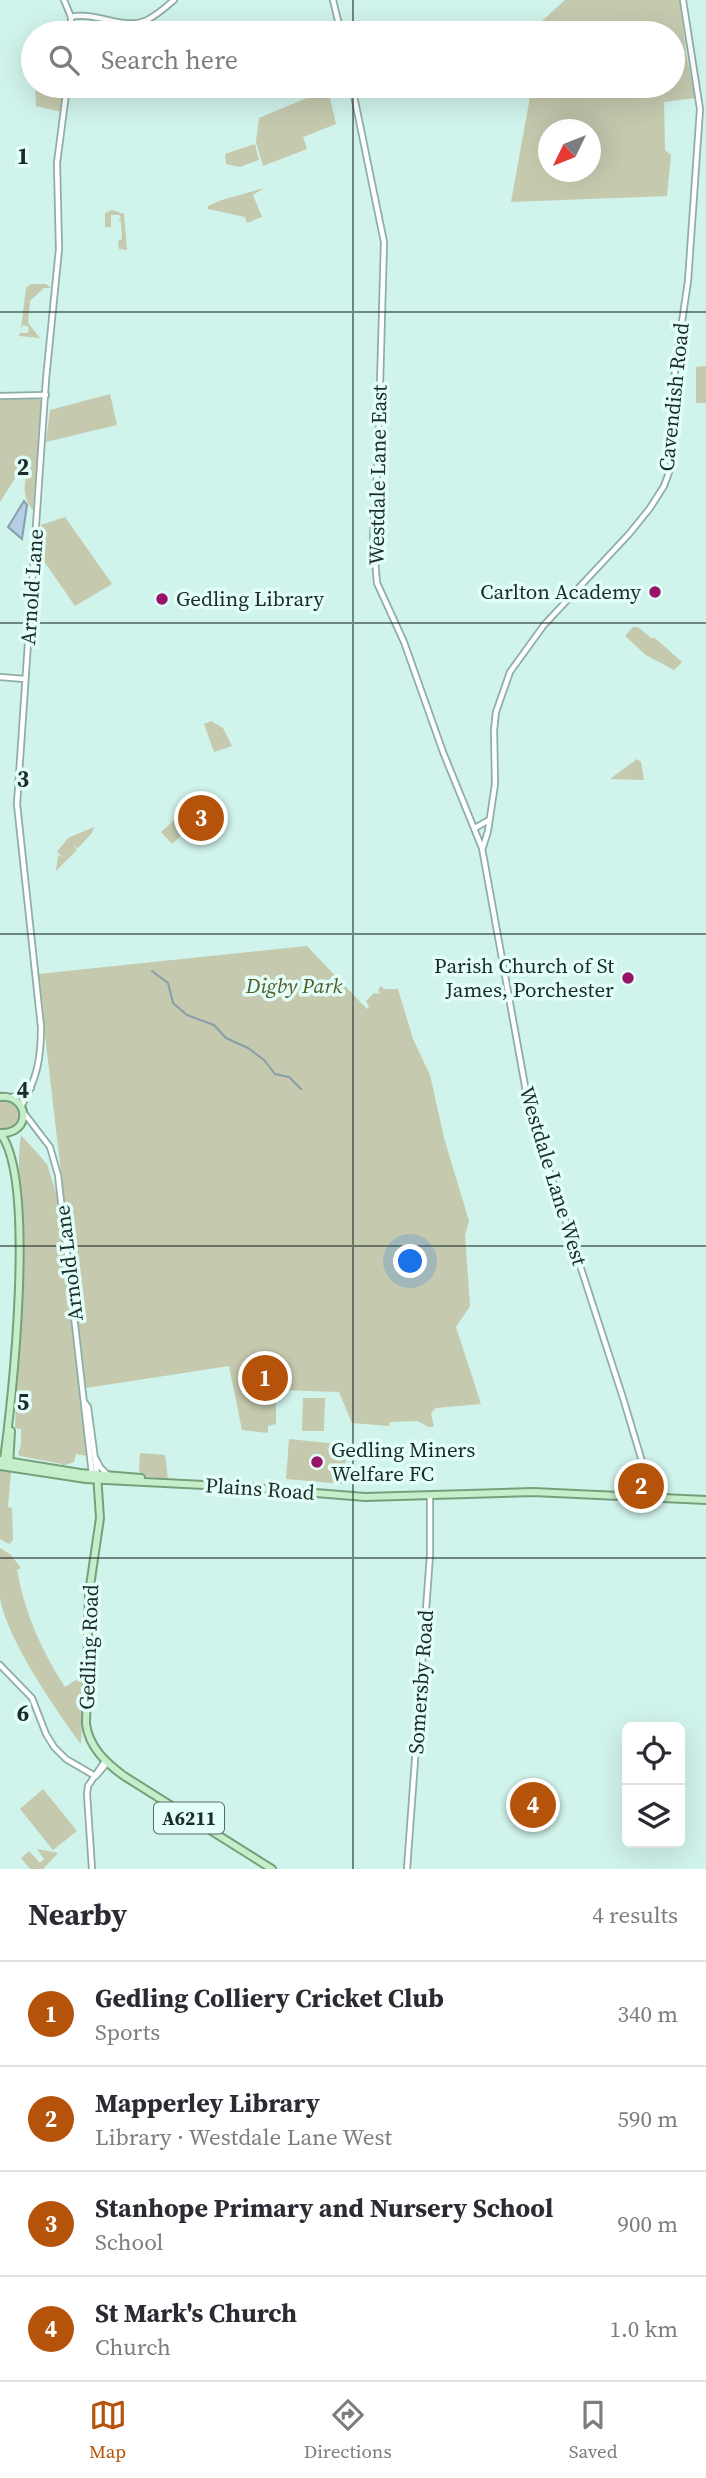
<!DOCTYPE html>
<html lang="en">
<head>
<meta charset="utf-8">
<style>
	:root { --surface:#fff; --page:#f7f7f7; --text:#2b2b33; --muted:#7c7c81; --line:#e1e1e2; --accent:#b45309 }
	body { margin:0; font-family:"Source Serif 4",serif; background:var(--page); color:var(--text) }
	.controls { position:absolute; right:21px; bottom:21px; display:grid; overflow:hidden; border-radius:10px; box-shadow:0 7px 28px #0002 }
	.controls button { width:63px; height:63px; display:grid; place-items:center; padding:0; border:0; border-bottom:2px solid var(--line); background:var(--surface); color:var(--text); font:35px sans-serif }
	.compass { position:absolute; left:538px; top:119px; width:63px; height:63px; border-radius:50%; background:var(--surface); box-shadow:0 7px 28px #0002; rotate:227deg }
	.you { position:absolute; left:411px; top:1262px; width:24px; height:24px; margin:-18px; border:5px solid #fff; border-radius:50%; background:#1a73e8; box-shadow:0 0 0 10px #1a73e833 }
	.badge { display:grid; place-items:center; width:46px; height:46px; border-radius:50%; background:var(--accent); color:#fff; font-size:23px; font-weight:700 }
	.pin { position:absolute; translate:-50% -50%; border:4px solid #fff; box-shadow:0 2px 7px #0006 }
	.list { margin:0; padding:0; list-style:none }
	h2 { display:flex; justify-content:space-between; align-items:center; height:91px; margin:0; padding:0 28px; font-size:30px }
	h2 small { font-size:23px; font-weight:400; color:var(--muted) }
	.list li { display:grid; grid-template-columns:46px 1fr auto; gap:21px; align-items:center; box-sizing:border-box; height:105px; padding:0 28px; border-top:2px solid var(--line) }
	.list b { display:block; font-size:26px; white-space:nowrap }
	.list p { margin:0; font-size:23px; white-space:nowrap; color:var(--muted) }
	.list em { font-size:23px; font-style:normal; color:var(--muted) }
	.icon { flex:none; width:38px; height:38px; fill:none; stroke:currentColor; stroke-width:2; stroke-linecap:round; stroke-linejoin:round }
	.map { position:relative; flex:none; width:706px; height:1869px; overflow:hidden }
	.search { position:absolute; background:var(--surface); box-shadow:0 7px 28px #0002; left:21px; right:21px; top:21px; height:77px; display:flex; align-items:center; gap:18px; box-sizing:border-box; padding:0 24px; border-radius:38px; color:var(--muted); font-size:26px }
	.sheet { height:511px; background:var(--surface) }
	nav { display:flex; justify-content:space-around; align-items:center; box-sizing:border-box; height:98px; border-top:2px solid var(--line); background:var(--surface); font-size:19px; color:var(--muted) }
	nav a { display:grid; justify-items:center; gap:4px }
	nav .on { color:var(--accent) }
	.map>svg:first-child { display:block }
</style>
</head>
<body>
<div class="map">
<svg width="706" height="1869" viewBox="0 0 706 1869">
	<rect width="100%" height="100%" fill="#d0f3eb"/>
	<g fill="#c5c9ae" fill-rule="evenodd">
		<path d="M565,0h115l6,53 9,45 -31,4 1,48 6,5 -4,41 -156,6 21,-116h141v-53h-144zM548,130h42v42h-42z"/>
		<path d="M35,86h29l-2,26 -26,-6z"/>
		<path d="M328,89l8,35 -33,13 4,12 -44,17 -7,-24 3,-24z"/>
		<path d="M255,144l4,16 -19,7 -14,-3 -1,-10z"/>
		<path d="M264,188l-11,7 9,22 -15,6 -2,-6 -37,-8v-3l14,-6z"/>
		<path d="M112,210l12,4 3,36 -8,-1 -1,-8 4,-2 -1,-18 -3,-1 3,-2 -2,-3h-8v12h-6v-14z"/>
		<path d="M31,284h15l5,4h-7l-14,13 -2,22 12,15 -21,-2 1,-3h8l1,-6 -6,-2 -2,4 5,-41z"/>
		<path d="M706,366v37h-10v-36z"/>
		<path d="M110,394l7,31 -71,17 4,-32z"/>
		<path d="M37,397l5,5 -9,108c-15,-18 -5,-31 -5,-52l-28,44v-103z"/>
		<path d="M65,517l47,67 -37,22 -36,-52 2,-29z"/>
		<path d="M633,627h5l13,11h4l27,24 -8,8 -28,-15 -21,-19z"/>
		<path d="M211,721l12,7 9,18 -18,6 -10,-28z"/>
		<path d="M637,759l4,3 3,18 -34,-1z"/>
		<path d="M208,808l19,7 -10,25 -19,-8z"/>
		<path d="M181,814l11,12 -20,18 -11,-12z"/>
		<path d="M94,827l-2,6 -14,15 -4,-2 3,4 -21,21 2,-16 6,3 -7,-6 11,-14z"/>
		<path d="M307,946l60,63 2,-2 -3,-6 8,-8 6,1 -2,-4 3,-4 3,3h14l15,50 17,36 14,63 25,83 -4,14 5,71 -14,21 25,77 -45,4 -5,5 3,14h-5l-12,-6 -27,1 -1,4 -37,-3 -13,-31 -59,-2 -4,9v25l-8,2v7l-26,-3 -13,-64 -143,22 -48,-414z"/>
		<path d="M6,1098c16,8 18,19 6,32l-12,1v-32z"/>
		<path d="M21,1135l26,29 11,35 30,257 -12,-2 -2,8 -12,4v-2l-42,-8 -2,-2 3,-9v-16l-6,-1c2,-66 6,-131 6,-196 1,-33 -5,-65 0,-97z"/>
		<path d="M303,1398h22l-1,33h-22z"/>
		<path d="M289,1439l58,6 -3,39 -58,-5z"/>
		<path d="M140,1453l25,2 3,24 -26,-3 -3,-5z"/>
		<path d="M0,1470l11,2 -3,35 4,1 1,32 -4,4 -9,-5z"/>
		<path d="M0,1548l11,7 10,13 -4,2c8,44 24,80 48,117l14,-9 5,-5 -3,71c-24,-32 -76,-108 -81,-147 0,-16 0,-33 0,-49z"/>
		<path d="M43,1789l34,42 -24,19 -33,-41z"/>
		<path d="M37,1849l21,4 -15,16h-13l-9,-11 8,-7 11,12 4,-4z"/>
	</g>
	<path fill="#b6cee5" stroke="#889dac" stroke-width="2" d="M24,501l3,4 -5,34 -14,-12z"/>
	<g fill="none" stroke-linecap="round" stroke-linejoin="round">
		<path stroke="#889dac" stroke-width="2" d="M152,971l16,12 5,20 14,12 27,10 12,13 22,10 16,12 11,14 14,3 12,12"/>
		<defs>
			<g id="minor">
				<path d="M64,0l7,17"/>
				<path d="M333,0l8,33"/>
				<path d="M71,17c25,-6 53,14 76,3 10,-5 19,-13 27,-20"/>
				<path d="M71,33v-16"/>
				<path d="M352,86l32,156 -6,214 -5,80 4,47 27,59 39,110 39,96 47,260 94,290 24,80 4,19"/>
				<path d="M0,396l46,-1"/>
				<path d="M0,677l25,2"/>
				<path d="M475,828l14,-8"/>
				<path d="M483,847l5,-16 7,-47 -1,-54 2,-18 14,-40 34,-47 85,-91 21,-26 14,-22 7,-19 4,-98 13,-88 12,-172 -17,-109"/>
				<path d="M12,1097l19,-9"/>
				<path d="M21,1107c16,-29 20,-47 20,-80l-24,-223 29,-425 13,-130 -2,-86 10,-77"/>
				<path d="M24,1113l26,34 8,28 34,299"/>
				<path d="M85,1403l3,4 9,67"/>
				<path d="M96,1459l4,8 7,7"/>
				<path d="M0,1665l32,33 14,36 8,13 12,12 29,17"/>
				<path d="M96,1776l11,-13"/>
				<path d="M92,1869l-5,-75 1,-8 17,-25"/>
				<path d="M407,1869l23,-314v-59"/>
			</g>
			<g id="major">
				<path d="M0,1097c30,-3 32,38 0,36"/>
				<path d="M0,1133c37,46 12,271 3,333"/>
				<path d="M0,1460l80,13 61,5"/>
				<path d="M0,1466l86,13 157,8 122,10 168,-5 173,8"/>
				<path d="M9,1466l2,-35"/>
				<path d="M97,1474l3,44 -11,75 -3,131c3,23 20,39 38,52l148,93"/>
			</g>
		</defs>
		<use href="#minor" stroke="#8daea7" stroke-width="8"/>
		<use href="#major" stroke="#73a27a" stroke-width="10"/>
		<use href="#minor" stroke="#fff" stroke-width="4.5"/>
		<use href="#major" stroke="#c7eeca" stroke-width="6"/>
	</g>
	<path fill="none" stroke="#1d2b28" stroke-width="2" stroke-opacity="0.55" d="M353,0v33M353,86v1783M0,312h706M0,623h706M0,934h706M0,1246h706M0,1558h706"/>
	<g fill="#981469" stroke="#e2fef8" stroke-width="2.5">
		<circle cx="655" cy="592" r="7"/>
		<circle cx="162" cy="599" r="7"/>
		<circle cx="628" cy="978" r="7"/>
		<circle cx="317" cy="1462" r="7"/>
	</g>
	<g text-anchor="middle" stroke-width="7" stroke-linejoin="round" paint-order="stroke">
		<rect fill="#e2fef8" stroke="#586a66" stroke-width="2" x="154" y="1802.5" width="70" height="31" rx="5"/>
		<g font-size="19" font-weight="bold" fill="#1d2b28">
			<text x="189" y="1825">A6211</text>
		</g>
		<g font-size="21" fill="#1d2b28" stroke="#e2fef8">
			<text transform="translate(674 397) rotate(-84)" y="7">Cavendish Road</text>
			<text transform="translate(378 475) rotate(-89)" y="7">Westdale Lane East</text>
			<text transform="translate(32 587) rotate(-86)" y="7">Arnold Lane</text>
			<text transform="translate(553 1176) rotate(73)" y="7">Westdale Lane West</text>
			<text transform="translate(69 1263) rotate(-97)" y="7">Arnold Lane</text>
			<text transform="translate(260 1489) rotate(4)" y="7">Plains Road</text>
			<text transform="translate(89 1647) rotate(-88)" y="7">Gedling Road</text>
			<text transform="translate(421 1682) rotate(-86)" y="7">Somersby Road</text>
		</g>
		<g font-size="21" fill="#1d2b28" stroke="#e2fef8" text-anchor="end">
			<text x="641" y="599">Carlton Academy</text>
			<text x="176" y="606" text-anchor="start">Gedling Library</text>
			<text x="614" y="973">Parish Church of St<tspan x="614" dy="24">James, Porchester</tspan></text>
			<text x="331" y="1457" text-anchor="start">Gedling Miners<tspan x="331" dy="24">Welfare FC</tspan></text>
		</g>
		<g font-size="21" font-style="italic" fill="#565a28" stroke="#e2fef8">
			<text x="294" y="993">Digby Park</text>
		</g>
	</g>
	<g font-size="23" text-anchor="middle" font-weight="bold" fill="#1d2b28" stroke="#e2fef8" stroke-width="7" stroke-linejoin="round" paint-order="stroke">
		<text x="23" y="164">1</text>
		<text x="23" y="475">2</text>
		<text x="23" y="787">3</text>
		<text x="23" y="1098">4</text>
		<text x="23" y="1410">5</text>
		<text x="23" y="1721">6</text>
	</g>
</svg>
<div class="controls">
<button><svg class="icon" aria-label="locate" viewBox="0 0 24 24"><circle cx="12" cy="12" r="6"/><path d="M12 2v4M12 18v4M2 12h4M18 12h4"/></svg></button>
<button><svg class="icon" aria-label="layers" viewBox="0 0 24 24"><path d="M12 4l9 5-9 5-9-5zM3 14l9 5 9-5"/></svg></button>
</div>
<svg class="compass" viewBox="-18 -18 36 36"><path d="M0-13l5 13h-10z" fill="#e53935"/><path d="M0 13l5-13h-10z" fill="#7c7c81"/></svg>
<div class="you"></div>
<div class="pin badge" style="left:265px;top:1378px">1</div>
<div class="pin badge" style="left:641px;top:1486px">2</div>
<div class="pin badge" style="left:201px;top:818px">3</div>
<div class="pin badge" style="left:533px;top:1805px">4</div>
<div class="search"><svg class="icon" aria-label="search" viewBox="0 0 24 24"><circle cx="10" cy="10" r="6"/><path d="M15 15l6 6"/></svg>Search here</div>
</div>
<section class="sheet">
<h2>Nearby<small>4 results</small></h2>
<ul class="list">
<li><span class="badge">1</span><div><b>Gedling Colliery Cricket Club</b><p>Sports</p></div><em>340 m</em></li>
<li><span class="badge">2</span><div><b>Mapperley Library</b><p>Library · Westdale Lane West</p></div><em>590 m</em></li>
<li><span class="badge">3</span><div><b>Stanhope Primary and Nursery School</b><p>School</p></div><em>900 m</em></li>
<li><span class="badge">4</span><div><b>St Mark's Church</b><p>Church</p></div><em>1.0 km</em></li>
</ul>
</section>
<nav>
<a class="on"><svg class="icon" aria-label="map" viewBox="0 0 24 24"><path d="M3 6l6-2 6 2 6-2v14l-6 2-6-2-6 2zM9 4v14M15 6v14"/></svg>Map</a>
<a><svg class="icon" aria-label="directions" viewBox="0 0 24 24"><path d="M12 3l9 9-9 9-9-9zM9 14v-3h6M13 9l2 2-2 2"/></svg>Directions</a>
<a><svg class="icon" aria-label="saved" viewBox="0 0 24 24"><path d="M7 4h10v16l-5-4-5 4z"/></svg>Saved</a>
</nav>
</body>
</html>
